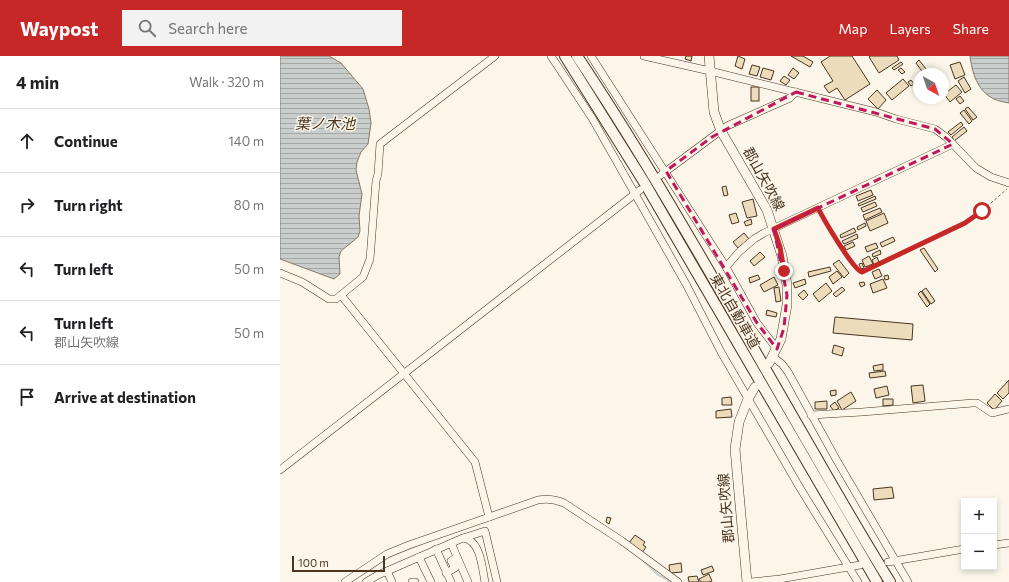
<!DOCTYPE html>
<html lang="en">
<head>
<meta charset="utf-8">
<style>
	:root { --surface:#fff; --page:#f2f2f2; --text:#202124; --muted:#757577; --line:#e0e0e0; --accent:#c62828 }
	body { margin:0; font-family:Commissioner,"Noto Sans JP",sans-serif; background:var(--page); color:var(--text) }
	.controls { position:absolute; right:12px; bottom:12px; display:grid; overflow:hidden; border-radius:0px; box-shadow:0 2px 6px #0003 }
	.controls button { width:36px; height:36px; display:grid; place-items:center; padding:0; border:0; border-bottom:1px solid var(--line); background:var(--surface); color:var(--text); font:20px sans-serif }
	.compass { position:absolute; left:633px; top:12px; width:36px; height:36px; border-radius:50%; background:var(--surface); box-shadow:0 2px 6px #0003; rotate:140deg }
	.scale { position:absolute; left:12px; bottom:10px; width:93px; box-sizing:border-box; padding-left:4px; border:2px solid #4a3520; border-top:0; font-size:11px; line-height:14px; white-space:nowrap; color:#4a3520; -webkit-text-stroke:3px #fbf6e9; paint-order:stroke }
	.stop { position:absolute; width:12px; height:12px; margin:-9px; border:3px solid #c62828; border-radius:50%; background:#fff }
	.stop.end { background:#c62828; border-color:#fff; box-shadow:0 1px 4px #0008 }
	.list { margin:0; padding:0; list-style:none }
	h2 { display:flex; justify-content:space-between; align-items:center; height:52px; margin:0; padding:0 16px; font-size:17px }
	h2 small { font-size:13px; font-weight:400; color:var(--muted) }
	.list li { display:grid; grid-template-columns:26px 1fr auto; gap:12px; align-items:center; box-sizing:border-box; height:64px; padding:0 16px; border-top:1px solid var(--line) }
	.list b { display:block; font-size:15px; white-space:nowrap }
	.list p { margin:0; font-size:13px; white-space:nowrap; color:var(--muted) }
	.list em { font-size:13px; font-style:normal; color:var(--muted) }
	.icon { flex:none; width:22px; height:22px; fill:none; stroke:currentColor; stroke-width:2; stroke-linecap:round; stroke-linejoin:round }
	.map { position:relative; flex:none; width:729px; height:526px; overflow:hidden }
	header { display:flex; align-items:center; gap:24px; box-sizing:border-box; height:56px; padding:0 20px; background:var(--accent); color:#fff }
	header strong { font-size:19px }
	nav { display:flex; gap:22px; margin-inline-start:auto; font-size:14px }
	.search { width:280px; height:36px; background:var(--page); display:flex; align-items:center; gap:10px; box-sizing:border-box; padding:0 14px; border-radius:0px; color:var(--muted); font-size:15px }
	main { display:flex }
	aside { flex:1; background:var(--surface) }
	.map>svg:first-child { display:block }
</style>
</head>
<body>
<header>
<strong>Waypost</strong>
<div class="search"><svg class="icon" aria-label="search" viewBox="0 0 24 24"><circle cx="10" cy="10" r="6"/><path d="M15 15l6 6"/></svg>Search here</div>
<nav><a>Map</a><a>Layers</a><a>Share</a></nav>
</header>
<main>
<aside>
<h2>4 min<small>Walk · 320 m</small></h2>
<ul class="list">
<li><svg class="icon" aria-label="ahead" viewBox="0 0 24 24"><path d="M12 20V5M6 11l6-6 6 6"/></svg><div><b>Continue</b></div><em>140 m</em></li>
<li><svg class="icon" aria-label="right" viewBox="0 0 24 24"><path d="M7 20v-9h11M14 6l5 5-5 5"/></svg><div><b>Turn right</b></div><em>80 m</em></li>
<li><svg class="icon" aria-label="left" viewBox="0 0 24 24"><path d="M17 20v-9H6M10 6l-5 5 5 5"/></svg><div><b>Turn left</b></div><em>50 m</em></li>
<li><svg class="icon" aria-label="left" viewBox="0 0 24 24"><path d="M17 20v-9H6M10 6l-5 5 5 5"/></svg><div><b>Turn left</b><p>郡山矢吹線</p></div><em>50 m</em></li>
<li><svg class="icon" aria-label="arrive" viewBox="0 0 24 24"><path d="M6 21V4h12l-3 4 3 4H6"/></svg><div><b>Arrive at destination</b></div></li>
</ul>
</aside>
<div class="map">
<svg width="729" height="526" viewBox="0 0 729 526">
	<defs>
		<pattern id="water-rules" width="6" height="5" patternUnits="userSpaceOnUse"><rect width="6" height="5" fill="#c9cecd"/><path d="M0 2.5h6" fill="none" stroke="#a5a8a6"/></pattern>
	</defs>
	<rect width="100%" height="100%" fill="#fbf6e9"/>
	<g fill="url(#water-rules)" stroke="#887966">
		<path d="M0,0h49l12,7 22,26 6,20 2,14 -3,21 -7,8 -4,10 -1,8 6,24 -3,22 1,15 -2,6 -17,14 -2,6 1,17 -6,5 -54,-20z"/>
		<path d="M690,0h39v47c-5,-1 -11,-2 -15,-4 -17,-8 -22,-27 -24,-43z"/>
	</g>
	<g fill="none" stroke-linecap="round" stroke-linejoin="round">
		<g stroke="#c9cecd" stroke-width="2">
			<path d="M364,505l13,13 14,8"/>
			<path d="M88,515l23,-15 30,-12"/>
		</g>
	</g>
	<g fill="#ecdcbc" stroke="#4a3520">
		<path d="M406,0h6l-1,5 -6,-2z"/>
		<path d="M458,0l7,3 -3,10 -7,-3z"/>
		<path d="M511,0h12l10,6 -3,5z"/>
		<path d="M550,0h22l18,28 -25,16 -8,-12 -8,5 -5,-7 9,-5 -12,-19z"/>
		<path d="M590,0h27l2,4 -20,13 -10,-16z"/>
		<path d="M639,4l11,14h-6l-8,-11z"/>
		<path d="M621,6l2,2 -9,6 -2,-2z"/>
		<path d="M680,6l5,13 -10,4 -5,-14z"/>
		<path d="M472,9l8,2 -3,9 -8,-2z"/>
		<path d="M483,12l11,3 -3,9 -11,-3z"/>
		<path d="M513,12l6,5 -5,6 -6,-4z"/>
		<path d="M621,12l4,4 -3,2 -4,-4z"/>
		<path d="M504,20l6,4 -4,5 -6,-4z"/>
		<path d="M684,21l7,12 -6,4 -7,-12z"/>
		<path d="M623,23l6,7 -17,14 -6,-7z"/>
		<path d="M631,24l3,4 -3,2 -3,-4z"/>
		<path d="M676,29l6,7 -12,10 -6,-8z"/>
		<rect x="471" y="31" width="8" height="14"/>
		<path d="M597,34l9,10 -8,9 -10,-10z"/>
		<path d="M680,40l4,5 -4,3 -4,-5z"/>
		<path d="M688,51l9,10 -4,3 -8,-11z"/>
		<path d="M684,54l8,11 -3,3 -9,-11z"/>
		<path d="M681,66l2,3 -12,10 -3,-3z"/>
		<path d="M684,71l3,4 -13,10 -2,-4z"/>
		<path d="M446,130l2,9 -4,1 -2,-9z"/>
		<path d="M591,134l2,5 -15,6 -2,-5z"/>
		<path d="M595,140l1,3 -17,7 -1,-2z"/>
		<path d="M473,143l4,17 -10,2 -5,-16z"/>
		<path d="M595,146l2,4 -14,6 -2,-4z"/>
		<path d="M600,152l2,4 -17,8 -2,-5z"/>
		<path d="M456,157l3,9 -7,2 -3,-9z"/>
		<path d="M604,157l4,10 -18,8 -4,-10z"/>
		<path d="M471,163l1,5 -6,2 -2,-4z"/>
		<path d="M585,167l1,3 -8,4 -1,-3z"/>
		<path d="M574,172l2,4 -15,6 -1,-3z"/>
		<path d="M464,177l5,6 -11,9 -5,-6z"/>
		<path d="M577,178l1,4 -14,6 -2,-3z"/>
		<path d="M613,181l2,4 -13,6 -2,-4z"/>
		<path d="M573,186l2,4 -9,4 -2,-4z"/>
		<path d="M596,187l2,5 -11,4 -2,-5z"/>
		<path d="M644,192l14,21 -3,3 -15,-22z"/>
		<path d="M600,194l1,4 -8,3 -1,-3z"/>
		<path d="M480,196l5,5 -11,9 -4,-5z"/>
		<path d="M589,200l4,8 -8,3 -3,-7z"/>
		<path d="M597,201l2,5 -5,3 -2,-5z"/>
		<path d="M559,204l10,13 -5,5 -11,-14z"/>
		<path d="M582,207l2,5 -3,1 -2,-5z"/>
		<path d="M550,211l1,4 -22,6 -1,-5z"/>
		<path d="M599,213l3,7 -7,3 -3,-7z"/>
		<path d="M557,215l5,6 -9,7 -4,-7z"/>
		<path d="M478,219l2,4 -10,4 -1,-5z"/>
		<path d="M608,219l1,4 -4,1 -1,-4z"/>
		<path d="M494,221l4,8 -14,7 -4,-7z"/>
		<path d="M525,223l1,5 -11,4 -2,-5z"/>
		<path d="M603,223l4,9 -14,5 -3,-9z"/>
		<path d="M584,226l1,3 -4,2 -2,-4z"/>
		<path d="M546,227l6,8 -13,11 -6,-8z"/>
		<path d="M499,231l2,14 -5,1 -2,-14z"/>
		<path d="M562,231l3,3 -9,7 -3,-3z"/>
		<path d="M646,232l9,13 -4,3 -9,-13z"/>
		<path d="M524,234l4,5 -5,5 -5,-5z"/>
		<path d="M641,235l9,13 -3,3 -9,-13z"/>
		<path d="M487,254l10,3 -1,4 -10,-2z"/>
		<path d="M555,261l78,7 -1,16 -79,-7z"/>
		<path d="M554,289l10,3 -2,8 -10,-3z"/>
		<path d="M603,308v6l-9,1 -1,-5z"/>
		<path d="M605,315l1,5 -16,2 -1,-5z"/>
		<path d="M729,324v13l-6,6 -6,-6z"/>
		<path d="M643,329l2,16 -12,2 -2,-17z"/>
		<path d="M607,330l2,9 -13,3 -2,-9z"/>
		<path d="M556,334v5l-5,1 -1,-5z"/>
		<path d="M571,336l5,9 -14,9 -5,-9z"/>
		<path d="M715,338l7,7 -8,9 -7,-7z"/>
		<path d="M451,341l1,8h-10v-7z"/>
		<path d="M603,343h10v6l-10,1z"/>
		<path d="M547,345v8h-12v-7z"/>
		<path d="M555,346l4,6 -5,3 -4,-5z"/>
		<path d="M451,353l1,8 -16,1v-7z"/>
		<path d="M612,431l2,11 -20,2 -1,-11z"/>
		<path d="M327,461l4,1 -2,6 -3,-2z"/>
		<path d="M355,479l10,7 -2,3 3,2 -4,6 -13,-10z"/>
		<path d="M401,507l1,9 -12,1 -1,-8z"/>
		<path d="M432,510l2,5 -11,4 -2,-5z"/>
		<path d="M429,518l3,7 -3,1h-8l-2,-3z"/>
		<path d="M417,520l2,6h-10l-1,-5z"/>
	</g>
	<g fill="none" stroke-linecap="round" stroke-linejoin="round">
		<defs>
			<g id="minor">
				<path d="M271,0l41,62 94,166 35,68 79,136 58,94"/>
				<path d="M311,0l135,211 31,56 20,26"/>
				<path d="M364,0l66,15 166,41 20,7 39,10 11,8 30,31 15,9 18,6"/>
				<path d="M381,119l66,-49 63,-28 6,-6"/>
				<path d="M446,211l13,-15 15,-13 10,-6 189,-89"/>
				<path d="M0,217l22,9 27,17h7l27,-22 7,-18 6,-78 2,-7 2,-30 115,-88"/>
				<path d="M61,239l134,167 14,55"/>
				<path d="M493,301l9,7 6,8 48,87 72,123"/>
				<path d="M531,359l51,-3 111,-9h4l15,10 17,-4"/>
				<path d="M0,414l360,-280"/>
				<path d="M183,482l22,-7 12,51"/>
				<path d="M171,487l17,39"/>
				<path d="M714,489l15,-2"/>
				<path d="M156,493l15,33"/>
				<path d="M139,501l12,25"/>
				<path d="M608,506l76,-13"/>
				<path d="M107,515l5,11"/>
				<path d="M166,517l9,-5 -4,-7 6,-4"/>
				<path d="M65,526l42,-28 22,-9 129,-45c10,-2 17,-1 26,3l58,38 56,41"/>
				<path d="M86,526l12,-7 85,-37c18,2 19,30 22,44"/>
				<path d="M132,526h3"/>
				<path d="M471,526l29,-3 80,-14"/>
			</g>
			<g id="major">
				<path d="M429,0l5,56 7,19 46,79 15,46 5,29v20l-6,34 -12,24"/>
				<path d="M467,526l-12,-133 4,-27 9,-23 7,-12"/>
			</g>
			<g id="highway">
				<path d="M285,0l79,126 233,400"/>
				<path d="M297,0c86,129 160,265 238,399 24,42 49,85 75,127"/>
			</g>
		</defs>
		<use href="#minor" stroke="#4a3520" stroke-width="8"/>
		<use href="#major" stroke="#4a3520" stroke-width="10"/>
		<use href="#highway" stroke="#4a3520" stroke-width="12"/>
		<path stroke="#7f6f5c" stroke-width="1" stroke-dasharray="3 2" stroke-linecap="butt" d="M541,157l26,42 10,16 5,1 103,-49 12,-8 30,-26"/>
		<use href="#minor" stroke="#fbf6e9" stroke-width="7"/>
		<use href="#major" stroke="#fbf6e9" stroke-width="9"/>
		<use href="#highway" stroke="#fbf6e9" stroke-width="10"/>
	</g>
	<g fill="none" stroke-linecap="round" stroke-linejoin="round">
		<path stroke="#c62828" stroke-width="5" d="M504,215l-4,-24 -6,-18 44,-21c5,10 35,62 44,64l103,-49 17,-12"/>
	</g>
	<path fill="none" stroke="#c2185b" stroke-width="3" stroke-dasharray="8 5" stroke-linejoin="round" d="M516,36l139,37 18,15 -179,85 13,66 -3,33 -7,21 -20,-26 -91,-152 46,-34z"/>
	<g text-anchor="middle" stroke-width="3" stroke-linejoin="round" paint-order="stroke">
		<g font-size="14" fill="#4a3520" stroke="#fbf6e9">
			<text transform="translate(484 123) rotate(61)" y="5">郡山矢吹線</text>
			<text transform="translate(455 255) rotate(60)" y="5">東北自動車道</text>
			<text transform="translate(446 452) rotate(-95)" y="5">郡山矢吹線</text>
		</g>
		<g font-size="15" font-style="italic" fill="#4a3520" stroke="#fbf6e9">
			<text x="45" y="73">葉ノ木池</text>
		</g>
	</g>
</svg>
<div class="controls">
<button>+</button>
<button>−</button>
</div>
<svg class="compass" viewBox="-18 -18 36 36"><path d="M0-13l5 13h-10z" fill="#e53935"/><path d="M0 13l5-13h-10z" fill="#757577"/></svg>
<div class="scale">100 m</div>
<div class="stop" style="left:702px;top:155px"></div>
<div class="stop end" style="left:504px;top:215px"></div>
</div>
</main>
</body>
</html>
